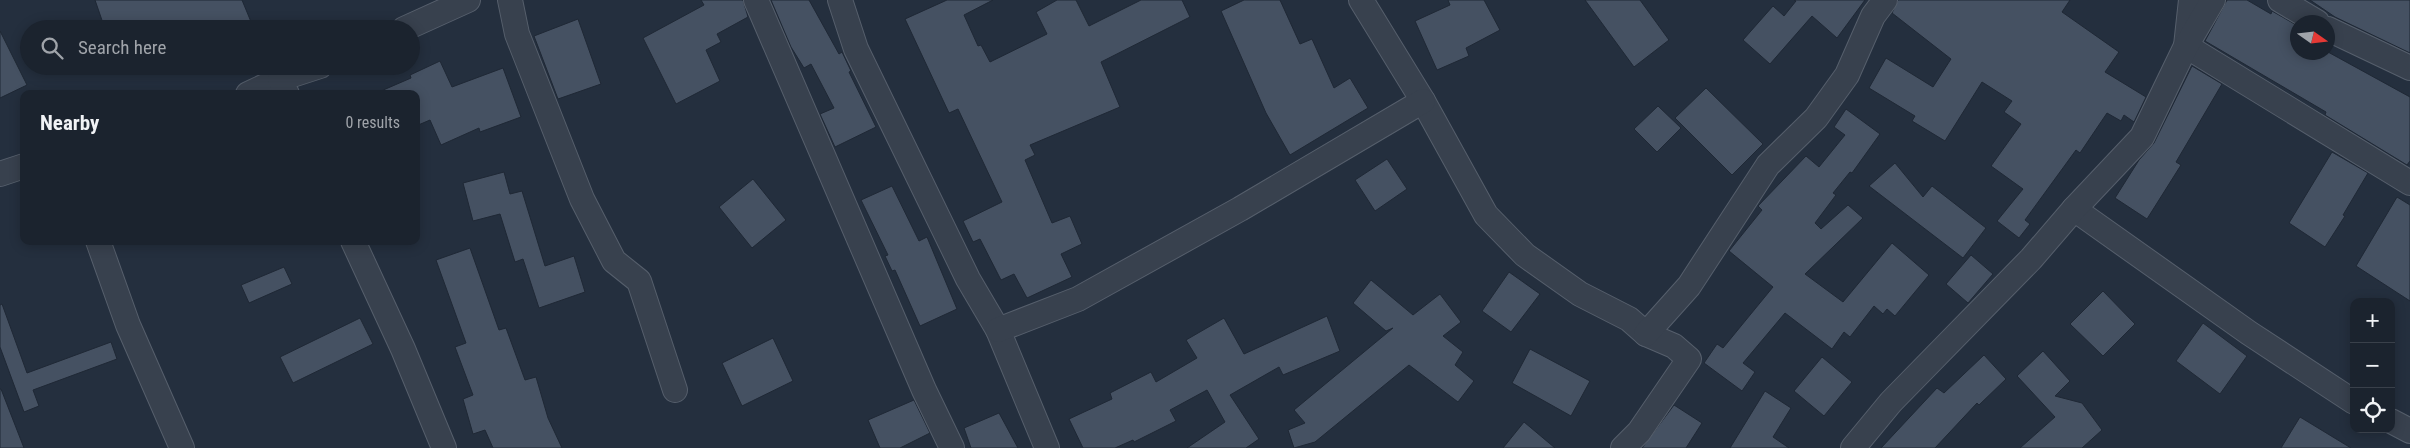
<!DOCTYPE html>
<html lang="en">
<head>
<meta charset="utf-8">
<style>
	:root { --surface:#1b232e; --page:#242b36; --text:#f1f3f6; --muted:#a0a4aa; --line:#39404a }
	body { margin:0; font-family:"Roboto Condensed",sans-serif; background:var(--page); color:var(--text) }
	.controls { position:absolute; right:15px; bottom:15px; display:grid; overflow:hidden; border-radius:10px; box-shadow:0 2px 12px #0003 }
	.controls button { width:45px; height:45px; display:grid; place-items:center; padding:0; border:0; border-bottom:1px solid var(--line); background:var(--surface); color:var(--text); font:25px sans-serif }
	.compass { position:absolute; left:2290px; top:15px; width:45px; height:45px; border-radius:50%; background:var(--surface); box-shadow:0 2px 12px #0003; rotate:104deg }
	.list { margin:0; padding:0; list-style:none }
	h2 { display:flex; justify-content:space-between; align-items:center; height:65px; margin:0; padding:0 20px; font-size:21px }
	h2 small { font-size:16px; font-weight:400; color:var(--muted) }
	.icon { flex:none; width:28px; height:28px; fill:none; stroke:currentColor; stroke-width:2; stroke-linecap:round; stroke-linejoin:round }
	.map { position:relative; flex:none; width:2410px; height:448px; overflow:hidden }
	.search { position:absolute; background:var(--surface); box-shadow:0 2px 12px #0003; left:20px; top:20px; width:400px; height:55px; display:flex; align-items:center; gap:12px; box-sizing:border-box; padding:0 18px; border-radius:28px; color:var(--muted); font-size:19px }
	.panel { position:absolute; background:var(--surface); box-shadow:0 2px 12px #0003; left:20px; top:90px; width:400px; height:155px; border-radius:10px }
	.map>svg:first-child { display:block }
</style>
</head>
<body>
<div class="map">
<svg width="2410" height="448" viewBox="0 0 2410 448">
	<rect width="100%" height="100%" fill="#242f3e"/>
	<g fill="#455162" stroke="#1f2835">
		<path d="M95,0h147l12,29h-149z"/>
		<path d="M701,0h42l5,17 -31,17 4,8 -15,8 14,31 -44,23 -33,-66 61,-33z"/>
		<path d="M771,0h38l30,54 3,-2 9,19 -2,1 27,55 -41,20 -15,-33 14,-6 -23,-44 -7,4 -13,-21z"/>
		<path d="M947,0h46l-29,15 14,31 3,-1 9,17 57,-28 -11,-22 21,-12h19l13,26 52,-26h41l8,17 -89,45 19,45 -90,38 5,10 -10,5 27,63 18,-7 12,28 -21,10 11,23 -45,21 -13,-24 -13,6 -21,-41 -7,3 -10,-21 39,-19 -44,-93 -9,4 -44,-94z"/>
		<path d="M1244,0h36l20,44 12,-5 22,49 16,-10 18,30 -78,47 -24,-42 -45,-102z"/>
		<path d="M1448,0h36l16,30 -34,18 3,8 -32,14 -22,-49 35,-16z"/>
		<path d="M1585,0h55l29,40 -35,27z"/>
		<path d="M1794,0h71l-28,38 -25,-22 -42,48 -27,-24 30,-34 11,10 12,-15z"/>
		<path d="M1898,0h172l-8,12 57,40 -14,20 41,25 -12,25 -10,-7 -3,6 -14,-8 -27,40 -4,-3 -51,70 5,4 -11,14 -22,-17 26,-32 -32,-23 30,-42 -17,-12 8,-11 -30,-19 -37,59 -33,-20 3,-5 -46,-28 17,-30 47,29 18,-28 -59,-46z"/>
		<path d="M2227,0h20l24,14 1,-3 26,15v26h30l82,45v64l-3,4 -82,-50 1,-3 -121,-71z"/>
		<path d="M2310,0h100v53l-75,-36z"/>
		<path d="M578,19l23,65 -43,15 -24,-63z"/>
		<path d="M0,31l27,54 -27,13z"/>
		<path d="M440,61l12,26 51,-19 18,49 -41,15 -1,-4 -38,17 -11,-25 -14,6v-32h-42l37,-16 -1,-3z"/>
		<path d="M2192,66l30,18 -46,78 5,3 -34,54 -32,-21 24,-38 15,-17z"/>
		<path d="M1706,88l57,56 -31,31 -57,-57z"/>
		<path d="M1658,106l23,22 -24,24 -23,-23z"/>
		<path d="M1846,109l34,25 -28,39 -2,-1 -17,21 3,2 -21,28 6,6 27,-24 15,13 -58,56 38,28 49,-59 37,32 -34,41 -8,-7 -4,5 -9,-8 -24,31 -6,-5 -12,17 -47,-36 -42,50 12,9 -13,19 -38,-28 13,-19 6,4 50,-61 -44,-36 33,-41 -4,-4 48,-50 13,11 26,-32 -11,-8z"/>
		<path d="M2332,152l36,21 -25,42 2,1 -20,31 -36,-24z"/>
		<path d="M1387,159l20,30 -32,22 -20,-31z"/>
		<path d="M1895,163l28,34 9,-11 54,42 -23,30 -94,-72z"/>
		<path d="M504,172l6,22 12,-3 23,75 29,-10 11,36 -46,16 -16,-49 -8,3 -15,-48 -27,7 -10,-38z"/>
		<path d="M753,179l33,41 -34,28 -33,-41z"/>
		<path d="M892,186l27,55 8,-4 30,72 -37,17 -25,-56 -3,1 -7,-15 3,-1 -27,-55z"/>
		<path d="M2397,197l13,8v96l-54,-35z"/>
		<path d="M470,248l29,82 7,-2 19,52 11,-3 12,41 14,30h-69l-8,-18 -12,4 -10,-35 10,-4 -18,-48 11,-4 -30,-83z"/>
		<path d="M1971,255l22,19 -25,29 -22,-19z"/>
		<path d="M284,267l8,17 -43,19 -8,-18z"/>
		<path d="M1509,272l31,22 -29,38 -29,-21z"/>
		<path d="M1371,280l42,35 27,-21 21,28 -18,14 20,16 -8,13 19,16 -16,21 -49,-37 -94,77 -21,6 -6,-18 17,-7 -11,-13 99,-82 -7,3 -33,-28z"/>
		<path d="M2103,291l32,33 -32,32 -33,-32z"/>
		<path d="M2,304l25,69 84,-31 6,17 -84,31 6,16 -15,6 -24,-65v-42z"/>
		<path d="M1327,316l13,35 -57,24 -4,-8 -49,28 29,44 -13,9h-59l38,-26 -18,-32 -37,20 6,11 -42,21 -1,-2 -18,8h-32l-14,-29 43,-20 -2,-6 41,-21 5,10 41,-24 -11,-18 38,-22 20,36z"/>
		<path d="M360,318l13,26 -80,39 -13,-26z"/>
		<path d="M2203,323l44,33 -27,38 -44,-33z"/>
		<path d="M773,338l20,43 -51,25 -20,-43z"/>
		<path d="M1530,349l60,32 -19,35 -59,-33z"/>
		<path d="M2043,351l27,30 -15,15 27,7 20,27 -20,18h-62l35,-31 -38,-41z"/>
		<path d="M1984,355l22,24 -27,26 -2,-2 -42,45h-54l56,-60 7,5z"/>
		<path d="M1822,357l30,25 -28,34 -30,-25z"/>
		<path d="M0,389h1l23,59h-24z"/>
		<path d="M1765,391l26,17 -18,29 16,11h-59z"/>
		<path d="M914,400l16,33 -30,15h-20l-12,-28z"/>
		<path d="M1674,405l28,18 -16,25h-44z"/>
		<path d="M999,413l19,35h-47l-7,-20z"/>
		<path d="M2300,417l51,31h-70z"/>
		<path d="M1524,422l31,26h-52z"/>
	</g>
	<g fill="none" stroke-linecap="round" stroke-linejoin="round">
		<defs>
			<g id="minor">
				<path d="M510,0l7,34 65,165 32,62 25,20 36,109"/>
				<path d="M756,0l168,390 28,58"/>
				<path d="M840,0l16,49 112,230 30,51 49,118"/>
				<path d="M1361,0l62,101 63,114 39,40 55,39 49,25 17,15 28,12 15,13 -50,73 -16,16"/>
				<path d="M2191,0l-5,46 224,137"/>
				<path d="M2280,0l37,22"/>
				<path d="M404,29l64,-29"/>
				<path d="M2328,29l82,39"/>
				<path d="M248,94l32,-15"/>
				<path d="M287,94l-7,-15 40,-13"/>
				<path d="M0,174l24,-8"/>
				<path d="M2074,209l175,124 105,69"/>
				<path d="M98,241l30,84 54,123"/>
				<path d="M353,241l50,108 41,99"/>
				<path d="M998,330l80,-31 162,-90 183,-108"/>
				<path d="M1646,334l43,-48 79,-121 48,-47 31,-43 26,-59 12,-16"/>
				<path d="M2391,421l19,10"/>
				<path d="M1853,448l38,-46 140,-143 43,-50 68,-72 44,-91 27,-46"/>
			</g>
		</defs>
		<use href="#minor" stroke="#565f6c" stroke-width="26"/>
		<use href="#minor" stroke="#38414e" stroke-width="24"/>
	</g>
</svg>
<div class="controls">
<button>+</button>
<button>−</button>
<button><svg class="icon" aria-label="locate" viewBox="0 0 24 24"><circle cx="12" cy="12" r="6"/><path d="M12 2v4M12 18v4M2 12h4M18 12h4"/></svg></button>
</div>
<svg class="compass" viewBox="-18 -18 36 36"><path d="M0-13l5 13h-10z" fill="#e53935"/><path d="M0 13l5-13h-10z" fill="#a0a4aa"/></svg>
<div class="search"><svg class="icon" aria-label="search" viewBox="0 0 24 24"><circle cx="10" cy="10" r="6"/><path d="M15 15l6 6"/></svg>Search here</div>
<section class="panel">
<h2>Nearby<small>0 results</small></h2>
<ul class="list">
</ul>
</section>
</div>
</body>
</html>
